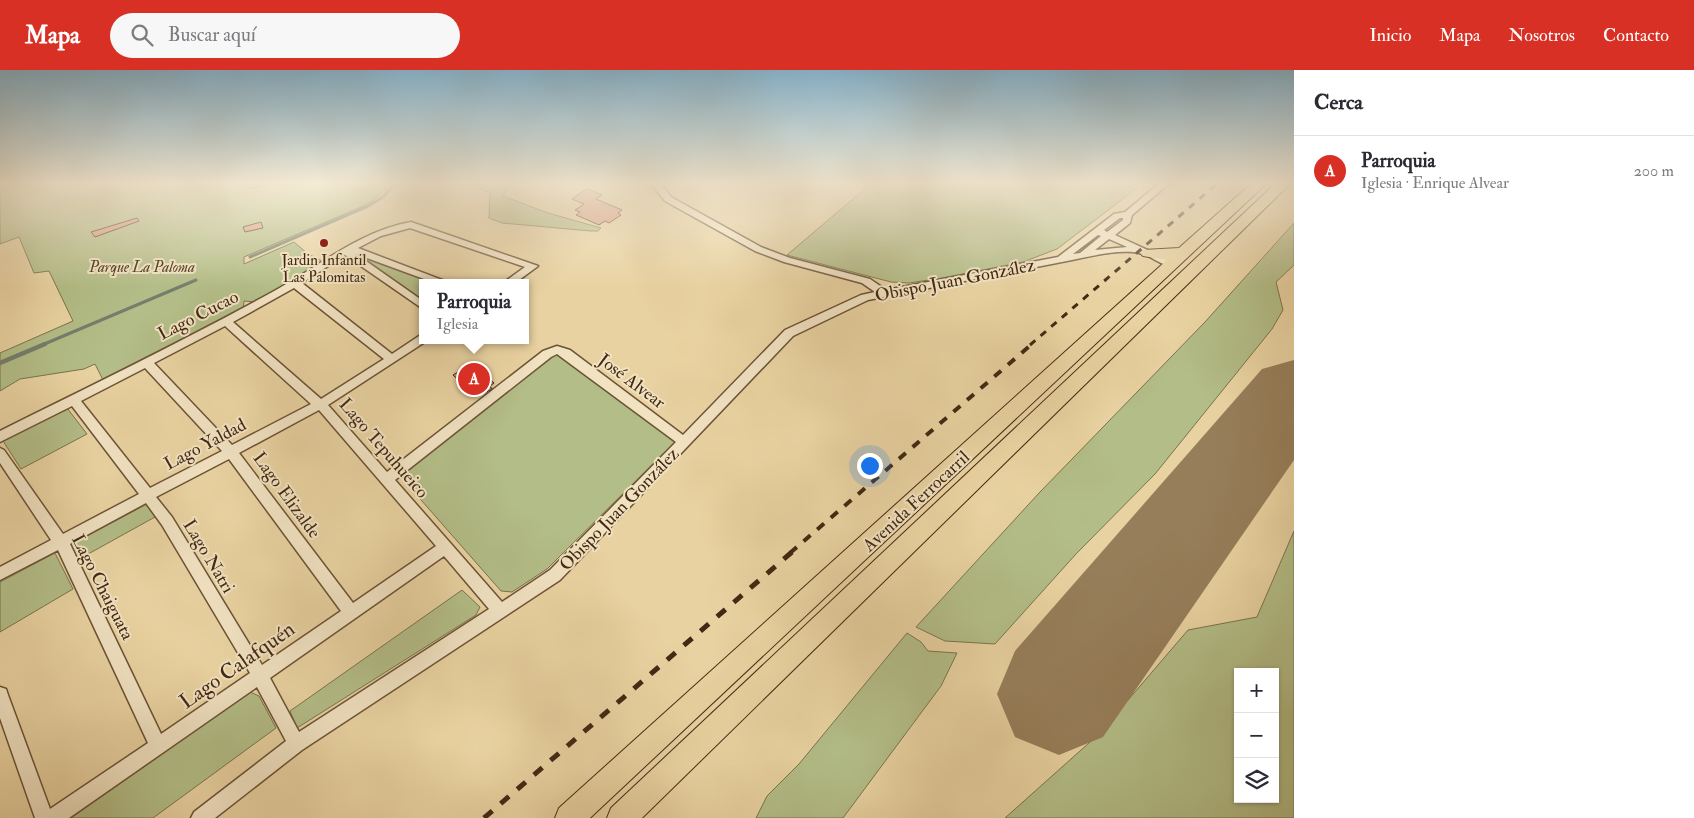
<!DOCTYPE html>
<html lang="es">
<head>
<meta charset="utf-8">
<style>
	:root { --surface:#fff; --page:#f7f7f7; --text:#2b2b33; --muted:#7c7c81; --line:#e1e1e2; --accent:#d93025 }
	body { margin:0; font-family:"IM FELL Double Pica",serif; background:var(--page); color:var(--text) }
	.controls { position:absolute; right:15px; bottom:15px; display:grid; overflow:hidden; border-radius:0px; box-shadow:0 1px 4px #0004 }
	.controls button { width:45px; height:45px; display:grid; place-items:center; padding:0; border:0; border-bottom:1px solid var(--line); background:var(--surface); color:var(--text); font:25px sans-serif }
	.you { position:absolute; left:869px; top:395px; width:18px; height:18px; margin:-12px; border:4px solid #fff; border-radius:50%; background:#1a73e8; box-shadow:0 0 0 8px #1a73e833 }
	.badge { display:grid; place-items:center; width:32px; height:32px; border-radius:50%; background:var(--accent); color:#fff; font-size:16px; font-weight:700 }
	.pin { position:absolute; translate:-50% -50%; border:2px solid #fff; box-shadow:0 1px 5px #0006 }
	.popup { position:absolute; left:419px; top:209px; width:110px; height:65px; box-sizing:border-box; display:grid; place-content:center; border-radius:0px; background:var(--surface); filter:drop-shadow(0 1px 4px #0005); font-size:16px; white-space:nowrap; color:var(--muted) }
	.popup b { font-size:19px; color:var(--text) }
	.popup::after { content:''; position:absolute; left:50%; top:100%; margin-left:-10px; border:10px solid transparent; border-top-color:var(--surface) }
	.list { margin:0; padding:0; list-style:none }
	h2 { display:flex; justify-content:space-between; align-items:center; height:65px; margin:0; padding:0 20px; font-size:21px }
	h2 small { font-size:16px; font-weight:400; color:var(--muted) }
	.list li { display:grid; grid-template-columns:32px 1fr auto; gap:15px; align-items:center; box-sizing:border-box; height:70px; padding:0 20px; border-top:1px solid var(--line) }
	.list b { display:block; font-size:19px; white-space:nowrap }
	.list p { margin:0; font-size:16px; white-space:nowrap; color:var(--muted) }
	.list em { font-size:16px; font-style:normal; color:var(--muted) }
	.icon { flex:none; width:28px; height:28px; fill:none; stroke:currentColor; stroke-width:2; stroke-linecap:round; stroke-linejoin:round }
	.map { position:relative; flex:none; width:1294px; height:748px; overflow:hidden }
	header { display:flex; align-items:center; gap:30px; box-sizing:border-box; height:70px; padding:0 25px; background:var(--accent); color:#fff }
	header strong { font-size:24px }
	nav { display:flex; gap:28px; margin-inline-start:auto; font-size:18px }
	.search { width:350px; height:45px; background:var(--page); display:flex; align-items:center; gap:12px; box-sizing:border-box; padding:0 18px; border-radius:28px; color:var(--muted); font-size:19px }
	main { display:flex }
	aside { flex:1; background:var(--surface) }
	.map>svg:first-child { display:block }
</style>
</head>
<body>
<header>
<strong>Mapa</strong>
<div class="search"><svg class="icon" aria-label="search" viewBox="0 0 24 24"><circle cx="10" cy="10" r="6"/><path d="M15 15l6 6"/></svg>Buscar aquí</div>
<nav><a>Inicio</a><a>Mapa</a><a>Nosotros</a><a>Contacto</a></nav>
</header>
<main>
<div class="map">
<svg width="1294" height="748" viewBox="0 0 1294 748">
	<rect width="100%" height="100%" fill="#e9d2a1"/>
	<filter id="stains"><feTurbulence type="fractalNoise" baseFrequency=".004" numOctaves="4"/><feColorMatrix values="0 0 0 0 .2 0 0 0 0 .09 0 0 0 0 .02 0 0 0 .5 -.17"/></filter>
	<radialGradient id="worn" r=".72"><stop offset=".6" stop-color="#630" stop-opacity="0"/><stop offset="1" stop-color="#630" stop-opacity=".3"/></radialGradient>
	<g fill="#b3bd87" stroke="#7b734d" fill-rule="evenodd">
		<path d="M0,112h393l-19,18 -13,7 -117,50v7l50,-22 14,12 16,8 -69,40 -11,-1 -1,9 -140,70 -8,-16 -11,5 -64,10 -20,12v-38l73,-32 -24,-50 -15,2 -15,-36 -19,7z"/>
		<path d="M466,112h45l-8,14 45,17 53,15 -3,3h-7l-89,-8 -13,-5 1,-25z"/>
		<path d="M873,112h244l19,7 -79,60 -34,13 -81,16 -33,5 -18,-1 -104,-27z"/>
		<path d="M1294,153v42l-18,17 7,28 -11,19 -117,145 -79,80 -81,90 -50,-3 -29,-14 124,-135 165,-170z"/>
		<path d="M360,185l75,28h-12v20l-65,-47z"/>
		<path d="M553,283h4l115,84 3,5 -128,127 -35,23 -11,-1 -101,-115z"/>
		<path d="M67,338l20,26 -66,35 -18,-28z"/>
		<path d="M147,434l8,13 -74,41 -7,-15z"/>
		<path d="M1294,461v287h-289l94,-84 89,-104 69,-13zM1238,602h37v127h-37z"/>
		<path d="M55,483l18,36 -73,43v-50z"/>
		<path d="M462,520l18,17 -4,8 -179,113 -7,-17z"/>
		<path d="M907,563l14,9 7,9 29,2 -16,33 -98,132h-87l11,-22 32,-32z"/>
		<path d="M250,622l9,4 17,32 -123,90h-82z"/>
	</g>
	<g fill="none" stroke-linecap="round" stroke-linejoin="round">
		<g stroke="#757e6d" stroke-width="3">
			<path d="M250,187l118,-51 15,-9 14,-15"/>
			<path d="M42,275l154,-65"/>
		</g>
		<path stroke="#757e6d" stroke-width="4.5" d="M0,293l45,-19"/>
		<path fill="#967e5a" fill-rule="evenodd" d="M1294,290v100l-191,277 -44,18 -44,-18 -18,-43 18,-43 247,-282z"/>
	</g>
	<g fill="#dc997f" stroke="#432913">
		<path d="M245,112h28l-22,7z"/>
		<path d="M587,119l15,6 -6,4 26,11 -4,3 3,2 -12,8 -4,-2 -6,4 -23,-10 4,-3 -5,-2 9,-6 -12,-5z"/>
		<path d="M137,148l2,3 -44,16 -4,-5z"/>
		<path d="M261,152l2,6 -18,4 -2,-5z"/>
		<path d="M472,294l22,19 -4,3 2,3 -9,5 -4,-3 -5,3 -21,-19z"/>
	</g>
	<g fill="none" stroke-linecap="round" stroke-linejoin="round">
		<defs>
			<path id="minor" d="M650,112h9l12,15 90,50 29,11 80,21 16,11 172,-33 56,-43 11,-2 36,-30h10l-39,33 -2,8 -15,12 63,29 -2,2c-12,3 -24,-11 -37,-13 -19,-4 -47,3 -67,7l-204,40 -75,36 -233,244 -258,170 -87,68h-24l3,-6 92,-71 -29,-54 -188,131h-34l-35,-100v-31l6,2 2,6 42,114 98,-66 -90,-193 -58,30v-13l51,-27 -51,-77v-15l4,2 59,84 76,-40 -67,-88 -72,36v-11c92,-46 186,-91 276,-141 45,-25 84,-59 135,-68l127,44 -23,17h-12l22,-16 -115,-39 -29,8 -23,12 92,35h-15l-79,-29 67,47v8l-78,-54 -43,28 90,71 27,-18 4,-1v5h5l-100,65 59,67 156,-121 14,-5 13,4 113,85 102,-105 76,-35 14,-3 -13,-9 -78,-21 -29,-11 -90,-50zM1120,148h3v2l-16,12 -3,-2zM1098,165l3,1 -21,17 -7,1zM1109,169l18,8 -32,3zM294,218l90,71 -63,40 -88,-77zM225,256l86,78 -79,41 -78,-82zM557,284l119,88 -126,128 -48,32 -107,-122 156,-123zM145,298l77,83 -72,37 -69,-87zM319,340l117,136 -83,57 -114,-150zM229,389l112,152 -79,54 -90,-148 -16,-20zM146,433l16,22 88,148 -89,61 -91,-190zM444,486l45,53 -190,123 -29,-54z"/>
			<g id="primary">
				<path d="M1253,112h15l-678,636h-35l4,-10 608,-548 -24,-4 -3,-3 3,-3 36,-2z"/>
				<path d="M1277,112h15l-650,636h-35l4,-10z"/>
			</g>
		</defs>
		<use href="#minor" stroke="#6c5336" stroke-width="3"/>
		<use href="#primary" stroke="#432913" stroke-width="2"/>
		<use href="#minor" fill="#f1e2c2" fill-rule="evenodd"/>
		<use href="#primary" fill="#e9d2a1" fill-rule="evenodd"/>
		<path stroke="#432913" stroke-width="3" stroke-dasharray="7 7" stroke-linecap="butt" d="M1030,275l189,-163"/>
		<path stroke="#432913" stroke-width="4" stroke-dasharray="9 9" stroke-linecap="butt" d="M790,483l242,-209"/>
		<path stroke="#432913" stroke-width="5" stroke-dasharray="11 11" stroke-linecap="butt" d="M484,748l308,-266"/>
	</g>
	<linearGradient id="sky" x2="0" y2="1"><stop stop-color="#87b5cf"/><stop offset="0.52" stop-color="#f5ebd5"/><stop offset="1" stop-color="#f5ebd5" stop-opacity="0"/></linearGradient>
	<rect width="1294" height="217" fill="url(#sky)"/>
	<circle fill="#8f2418" stroke="#f1e2c2" stroke-width="2" cx="324" cy="173" r="5"/>
	<g text-anchor="middle" stroke-width="4" stroke-linejoin="round" paint-order="stroke">
		<g font-size="15" fill="#432913" stroke="#f1e2c2">
			<text x="324" y="195">Jardin Infantil<tspan x="324" dy="17">Las Palomitas</tspan></text>
		</g>
		<g font-size="15" font-style="italic" fill="#59472a" stroke="#f1e2c2">
			<text x="142" y="202">Parque La Paloma</text>
		</g>
		<g font-size="18" fill="#432913" stroke="#f1e2c2">
			<text transform="translate(955 210) rotate(-11)" y="6">Obispo Juan González</text>
			<text transform="translate(198 245) rotate(-27)" y="6">Lago Cucao</text>
			<text transform="translate(632 311) rotate(37)" y="6">José Alvear</text>
			<text transform="translate(205 374) rotate(-28)" y="6">Lago Yaldad</text>
			<text transform="translate(384 378) rotate(49)" y="6">Lago Tepuhueico</text>
			<text transform="translate(287 425) rotate(54)" y="6">Lago Elizalde</text>
			<text transform="translate(916 431) rotate(-43)" y="6">Avenida Ferrocarril</text>
			<text transform="translate(619 439) rotate(-46)" y="6">Obispo Juan González</text>
			<text transform="translate(209 486) rotate(59)" y="6">Lago Natri</text>
			<text transform="translate(103 517) rotate(63)" y="6">Lago Chaiguata</text>
		</g>
		<g font-size="21" fill="#432913" stroke="#f1e2c2">
			<text transform="translate(237 595) rotate(-35)" y="7">Lago Calafquén</text>
		</g>
	</g>
	<rect width="100%" height="100%" filter="url(#stains)"/>
	<rect width="100%" height="100%" fill="url(#worn)"/>
</svg>
<div class="controls">
<button>+</button>
<button>−</button>
<button><svg class="icon" aria-label="layers" viewBox="0 0 24 24"><path d="M12 4l9 5-9 5-9-5zM3 14l9 5 9-5"/></svg></button>
</div>
<div class="you"></div>
<div class="pin badge" style="left:474px;top:309px">A</div>
<div class="popup"><b>Parroquia</b>Iglesia</div>
</div>
<aside>
<h2>Cerca<small></small></h2>
<ul class="list">
<li><span class="badge">A</span><div><b>Parroquia</b><p>Iglesia · Enrique Alvear</p></div><em>200 m</em></li>
</ul>
</aside>
</main>
</body>
</html>
